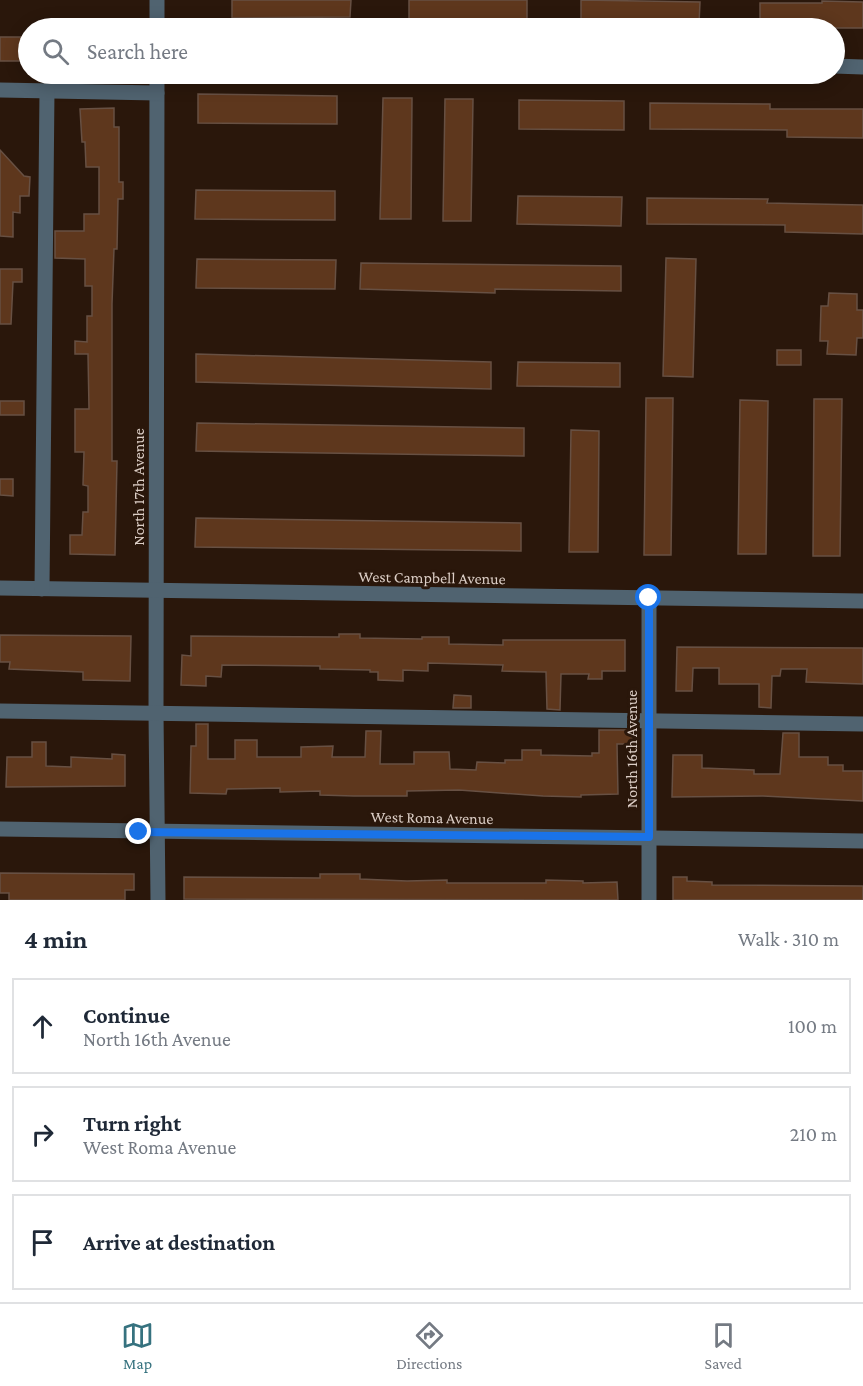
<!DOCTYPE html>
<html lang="en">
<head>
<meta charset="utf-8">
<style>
	:root { --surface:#fff; --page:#f6f6f7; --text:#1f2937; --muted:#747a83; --line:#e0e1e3; --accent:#36727f }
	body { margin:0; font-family:"Crimson Pro",serif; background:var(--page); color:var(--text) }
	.stop { position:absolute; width:18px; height:18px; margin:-14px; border:4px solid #1a73e8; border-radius:50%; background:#fff }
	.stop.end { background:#1a73e8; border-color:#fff; box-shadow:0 2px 6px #0008 }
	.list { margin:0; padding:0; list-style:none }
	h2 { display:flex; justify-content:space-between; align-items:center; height:78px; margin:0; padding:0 24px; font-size:26px }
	h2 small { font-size:20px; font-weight:400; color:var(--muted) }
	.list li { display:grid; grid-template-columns:39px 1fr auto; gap:18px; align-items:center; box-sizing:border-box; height:96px; margin:0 12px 12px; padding:0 12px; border:2px solid var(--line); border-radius:0px }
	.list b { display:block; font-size:22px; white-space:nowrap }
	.list p { margin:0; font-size:20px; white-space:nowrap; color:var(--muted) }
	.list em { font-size:20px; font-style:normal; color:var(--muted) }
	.icon { flex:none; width:33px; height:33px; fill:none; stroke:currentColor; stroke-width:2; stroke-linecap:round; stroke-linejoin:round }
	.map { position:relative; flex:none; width:863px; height:900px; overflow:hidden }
	.search { position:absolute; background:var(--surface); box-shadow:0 3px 15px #0003; left:18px; right:18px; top:18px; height:66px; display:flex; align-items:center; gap:15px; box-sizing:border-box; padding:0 21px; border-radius:33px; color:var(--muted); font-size:22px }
	.sheet { height:402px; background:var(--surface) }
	nav { display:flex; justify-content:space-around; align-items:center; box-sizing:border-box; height:84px; border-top:2px solid var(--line); background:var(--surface); font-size:16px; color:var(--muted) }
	nav a { display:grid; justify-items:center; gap:3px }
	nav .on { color:var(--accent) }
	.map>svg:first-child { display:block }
</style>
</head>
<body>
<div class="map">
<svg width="863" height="900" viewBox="0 0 863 900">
	<rect width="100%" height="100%" fill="#2a170b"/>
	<g fill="#5e371d" stroke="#675043" stroke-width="1.5">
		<path d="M232,0h119l-1,17 -118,1z"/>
		<path d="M409,0h118v23l-118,-3z"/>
		<path d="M581,0l119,2 -1,22h-118z"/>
		<path d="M822,1l41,1v26h-41v-3h-62v-22h62z"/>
		<rect x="0" y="37" width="28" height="24"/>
		<path d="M198,94l139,2v28l-139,-1z"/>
		<path d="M383,98h29l-1,121h-31z"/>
		<path d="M445,99h28l-2,122h-28z"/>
		<path d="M519,100l105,1v29l-105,-1z"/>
		<path d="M650,103l120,1v5h93v29l-76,-1v-7l-137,-1z"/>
		<path d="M114,108v19h5v55h4v17h-5l-1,50h-3l-2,55v157h5l-2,94 -45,-1v-19h12l1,-23h5v-26l-5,-1 1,-33h-9v-43h14l-1,-55h-13v-13l12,1v-26h5v-30h-7v-27l-30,-1v-27h29v-17h15v-47h-13l-1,-25h-3l-2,-33z"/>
		<path d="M0,150l24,26 6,1 -1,19h-9v17l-7,-1v25l-13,-1z"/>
		<path d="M196,190l139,1v29l-140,-1z"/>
		<path d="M518,196l104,1 -1,29 -104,-2z"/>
		<path d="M647,198l121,1 -1,4 96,2v29l-78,-2v-7l-138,-1z"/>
		<path d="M666,258l30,1 -3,118 -30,-1z"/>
		<path d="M197,259l139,1 -1,29 -139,-1z"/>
		<path d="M361,263l260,3v25l-126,-2v4l-135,-4z"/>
		<path d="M0,269h22v13h-9l-2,42h-11z"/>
		<path d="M829,293l28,1v16h6v28h-6l-1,17 -29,-1 1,-13h-8l1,-35h7z"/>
		<rect x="777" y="350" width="24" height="15"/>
		<path d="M196,354l295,8v27l-295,-7z"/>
		<path d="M518,362l102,1v24l-103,-1z"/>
		<path d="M646,398h27l-2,157h-27z"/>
		<path d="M814,399h28l-2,157h-27z"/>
		<path d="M740,400l28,1 -2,153h-28z"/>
		<rect x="0" y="401" width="24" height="14"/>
		<path d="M197,423l327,5v28l-328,-5z"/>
		<path d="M571,430l28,1 -1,121h-29z"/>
		<path d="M0,479h13v17l-13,-1z"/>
		<path d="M196,518l325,5v28l-326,-4z"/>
		<path d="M339,634h21v4l62,1v-2h27v7l54,1v-5h122v31h-23v8h-14l1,-5h-28l-1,36 -13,-1 -1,-37 -44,-1 1,-6 -75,-2v8l-25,-1v11l-25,-1v-8h-8v-2l-50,-1v-3l-98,-1 -1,12 -15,-1v10l-25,-1 1,-30 9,1v-20l148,1z"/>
		<path d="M0,635l131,1 -1,45 -47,-1v-8l-74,-3 1,-7h-10z"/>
		<path d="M677,647l186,1v36l-57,-2 1,-13h-26l-1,7h-8l-1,32 -12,-1v-23h-40v-16h-26l-1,23h-16z"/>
		<path d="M454,695l17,1v12h-18z"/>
		<path d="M196,724h12v35h27v-19h22v17h44v-10l32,-1 -1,11h33l1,-26h15l-1,33h34v-12h35l1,17 26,1 1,-8 28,1v-3h17v-10h19v5l51,1v-3h7v-23h33v14h-15l1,50 -37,1v2l-38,-1 -84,-6 -52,1v5h-53l-34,-1v-4l-40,1v-4l-53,1 -1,5 -36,-1 1,-47h5z"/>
		<path d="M783,733h16v24h29v8h15v6h20v30l-100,-5 -91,1 1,-42h29v13l52,2v4h26z"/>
		<path d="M32,742h14v24l25,1v-10l41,2v-5l13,1v31l-119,1 1,-30h25z"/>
		<path d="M0,873l134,1v16h-9v10h-116v-7h-9z"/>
		<path d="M320,874h40v5l47,2 40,-1v3h99v-3l37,1v2l34,-1 1,18 -434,-1v-22l136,1z"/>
		<path d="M673,877h14v4l25,1v3l151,1v14h-190z"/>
	</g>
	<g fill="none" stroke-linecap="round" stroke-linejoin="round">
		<g stroke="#506370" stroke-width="15">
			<path d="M157,28v-28"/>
			<path d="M834,66l29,1"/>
			<path d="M157,74l-1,639 2,187"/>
			<path d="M0,90l157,3"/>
			<path d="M0,588l863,13"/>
			<path d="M42,589l5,-498"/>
			<path d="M649,598v302"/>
			<path d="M0,711l863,13"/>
			<path d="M0,829l863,12"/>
		</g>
	</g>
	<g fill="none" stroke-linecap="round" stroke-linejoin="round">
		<path stroke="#1a73e8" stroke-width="8" d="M139,832l510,5v-239"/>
	</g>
	<g text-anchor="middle" stroke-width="6" stroke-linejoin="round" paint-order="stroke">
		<g font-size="16" fill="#dccec6" stroke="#2a170b">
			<text transform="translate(138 487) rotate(-90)" y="6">North 17th Avenue</text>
			<text transform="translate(432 577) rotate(1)" y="6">West Campbell Avenue</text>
			<text transform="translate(631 749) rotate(-90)" y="6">North 16th Avenue</text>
			<text transform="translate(432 817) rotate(1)" y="6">West Roma Avenue</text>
		</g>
	</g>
</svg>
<div class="stop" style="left:649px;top:598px"></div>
<div class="stop end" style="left:139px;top:832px"></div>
<div class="search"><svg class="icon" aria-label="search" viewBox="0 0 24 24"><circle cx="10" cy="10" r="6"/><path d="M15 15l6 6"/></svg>Search here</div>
</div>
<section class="sheet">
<h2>4 min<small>Walk · 310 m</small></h2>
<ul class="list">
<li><svg class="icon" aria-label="ahead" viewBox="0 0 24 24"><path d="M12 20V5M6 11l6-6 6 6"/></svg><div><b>Continue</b><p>North 16th Avenue</p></div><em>100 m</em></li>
<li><svg class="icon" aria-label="right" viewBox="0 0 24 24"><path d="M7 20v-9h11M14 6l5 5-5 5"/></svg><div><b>Turn right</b><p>West Roma Avenue</p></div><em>210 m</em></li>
<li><svg class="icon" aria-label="arrive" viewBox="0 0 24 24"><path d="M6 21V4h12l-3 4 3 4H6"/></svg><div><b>Arrive at destination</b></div></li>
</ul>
</section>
<nav>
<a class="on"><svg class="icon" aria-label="map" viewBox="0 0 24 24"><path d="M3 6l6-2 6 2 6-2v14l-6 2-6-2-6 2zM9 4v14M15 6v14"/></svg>Map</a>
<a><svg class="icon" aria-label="directions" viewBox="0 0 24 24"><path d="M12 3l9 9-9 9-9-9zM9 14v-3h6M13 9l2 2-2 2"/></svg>Directions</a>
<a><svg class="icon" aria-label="saved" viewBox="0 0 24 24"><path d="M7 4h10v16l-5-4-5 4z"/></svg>Saved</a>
</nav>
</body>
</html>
